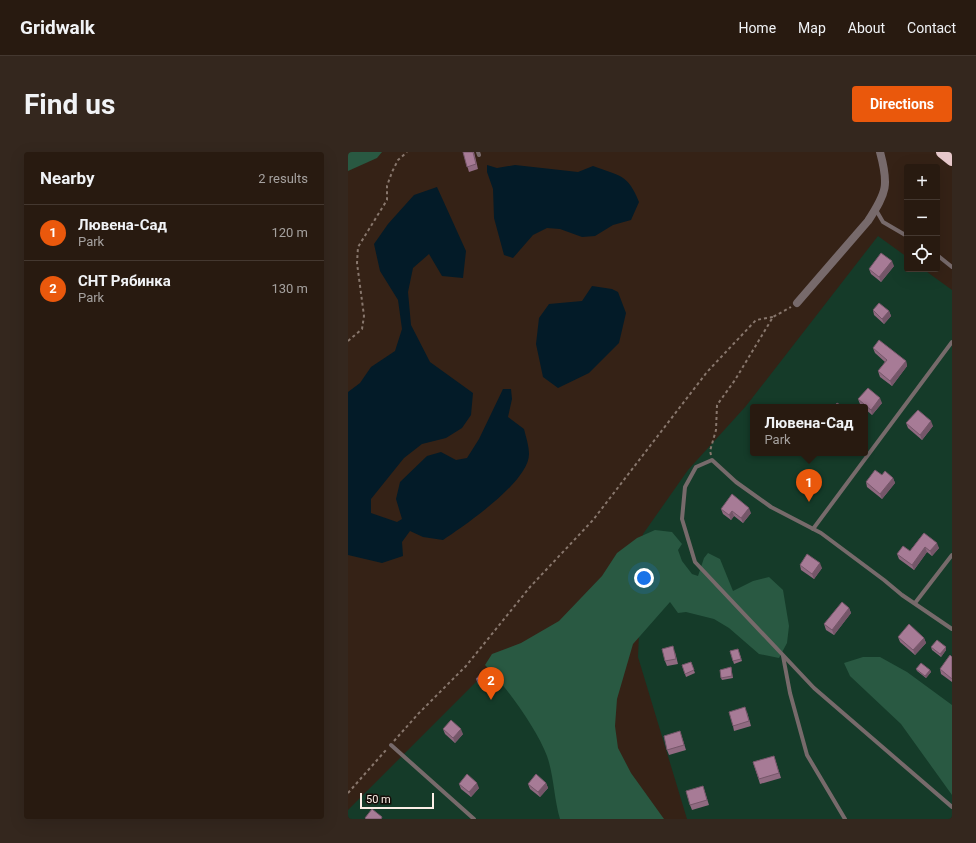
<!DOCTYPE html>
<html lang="en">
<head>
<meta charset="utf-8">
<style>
	:root { --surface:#281a10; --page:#34271e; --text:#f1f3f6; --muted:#a5a19f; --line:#443830; --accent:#ea580c }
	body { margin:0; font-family:Roboto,sans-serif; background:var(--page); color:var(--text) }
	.controls { position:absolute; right:12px; top:12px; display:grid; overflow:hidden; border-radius:4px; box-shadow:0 4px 16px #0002 }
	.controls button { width:36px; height:36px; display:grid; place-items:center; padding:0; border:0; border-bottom:1px solid var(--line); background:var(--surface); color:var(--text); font:20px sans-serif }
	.scale { position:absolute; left:12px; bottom:10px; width:74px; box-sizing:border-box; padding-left:4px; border:2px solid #fcefe7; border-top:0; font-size:11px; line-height:14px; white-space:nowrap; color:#fcefe7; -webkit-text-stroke:3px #160e09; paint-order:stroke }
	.you { position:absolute; left:296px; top:426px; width:14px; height:14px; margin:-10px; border:3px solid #fff; border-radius:50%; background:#1a73e8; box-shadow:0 0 0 6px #1a73e833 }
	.badge { display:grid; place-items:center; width:26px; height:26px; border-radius:50%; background:var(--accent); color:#fff; font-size:13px; font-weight:700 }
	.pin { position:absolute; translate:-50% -33px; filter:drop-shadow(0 1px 2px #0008) }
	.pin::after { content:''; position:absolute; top:21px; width:14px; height:12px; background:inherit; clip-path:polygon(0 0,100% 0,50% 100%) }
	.popup { position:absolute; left:402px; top:252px; width:118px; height:52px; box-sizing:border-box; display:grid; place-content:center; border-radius:4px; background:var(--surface); filter:drop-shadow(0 1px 3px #0005); font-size:13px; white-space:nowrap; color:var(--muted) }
	.popup b { font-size:15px; color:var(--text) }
	.popup::after { content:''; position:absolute; left:50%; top:100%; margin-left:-8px; border:8px solid transparent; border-top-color:var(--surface) }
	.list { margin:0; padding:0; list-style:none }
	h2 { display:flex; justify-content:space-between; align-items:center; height:52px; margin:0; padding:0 16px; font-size:17px }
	h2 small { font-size:13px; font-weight:400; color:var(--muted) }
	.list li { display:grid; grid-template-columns:26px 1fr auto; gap:12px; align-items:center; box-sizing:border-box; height:56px; padding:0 16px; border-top:1px solid var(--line) }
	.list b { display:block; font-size:15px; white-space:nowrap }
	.list p { margin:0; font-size:13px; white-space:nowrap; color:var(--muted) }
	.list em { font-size:13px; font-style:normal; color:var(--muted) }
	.icon { flex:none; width:22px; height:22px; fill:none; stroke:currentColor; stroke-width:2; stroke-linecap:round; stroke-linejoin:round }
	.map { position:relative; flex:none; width:604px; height:667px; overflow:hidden; border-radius:4px }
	header { display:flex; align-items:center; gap:24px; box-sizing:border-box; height:56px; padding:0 20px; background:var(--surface); border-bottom:1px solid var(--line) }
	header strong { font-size:19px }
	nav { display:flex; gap:22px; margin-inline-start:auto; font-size:14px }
	.intro { display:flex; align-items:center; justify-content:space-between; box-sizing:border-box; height:96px; padding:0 24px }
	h1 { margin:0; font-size:28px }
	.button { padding:10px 18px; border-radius:4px; background:var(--accent); color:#fff; font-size:14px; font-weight:700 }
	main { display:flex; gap:24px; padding:0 24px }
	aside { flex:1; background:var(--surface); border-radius:4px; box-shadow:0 4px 16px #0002 }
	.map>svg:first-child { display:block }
</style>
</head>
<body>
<header>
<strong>Gridwalk</strong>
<nav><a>Home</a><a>Map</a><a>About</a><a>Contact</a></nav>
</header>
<div class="intro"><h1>Find us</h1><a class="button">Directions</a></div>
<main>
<aside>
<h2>Nearby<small>2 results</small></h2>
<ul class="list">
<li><span class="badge">1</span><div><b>Лювена-Сад</b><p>Park</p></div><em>120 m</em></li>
<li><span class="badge">2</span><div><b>СНТ Рябинка</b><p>Park</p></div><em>130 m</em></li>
</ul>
</aside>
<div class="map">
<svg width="604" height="667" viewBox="0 0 604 667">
	<rect width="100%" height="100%" fill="#352216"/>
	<g fill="#153b29" fill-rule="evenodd">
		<path d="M530,84l29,21v12h16l29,21v529h-265l-49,-162 5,-123 45,-64 58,-64zM405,255h112v46h-112z"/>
		<path d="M151,507l50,83 15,77h-216v-9z"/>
	</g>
	<g fill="#295942">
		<path d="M0,0h34l-5,6 -29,13z"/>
		<path d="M307,378l17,2 10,12 -4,6 4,11 10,13 6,2 6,-18 4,-5 12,6 13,32 20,-10 16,-4 14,13 6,36 -2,17 -8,15 -20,-4 -30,-26 -15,-9 -28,-7 -8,1 -8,-11 -37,42 -16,55 -2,27 3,22 13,25 33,46h-104c-6,-20 -6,-43 -13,-63 -10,-27 -42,-71 -62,-91l7,-11 29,-11 38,-22 43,-45 15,-23 20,-15z"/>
		<path d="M515,505h17l27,15 45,33v90l-51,-71 -51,-48 -6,-13z"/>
	</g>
	<g fill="#031b28">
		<path d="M139,13l10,3 18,-3 63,7 15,-6c27,10 35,8 46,36l-8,18 -18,5 -18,11 -13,1 -22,-8 -13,-1 -14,7 -20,23 -9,-3 -10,-37 -1,-29 -6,-17z"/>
		<path d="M89,35l29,64 -3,27 -21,-2 -13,-22 -16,14 -5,24 3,33 19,37 43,31 -2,22 -9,13 -16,10 -24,6 -18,14 -33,41v14l26,9 5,-3 -6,-20 4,-17 27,-26 14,-4 15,8 11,-2 12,-19 24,-50h8l1,10 -4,18 16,12c2,8 5,17 5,25 0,28 -64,71 -86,86l-20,-3 -13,-6 -8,11 1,14 -21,7 -34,-8v-163l12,-9 11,-16 24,-16 7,-22 -4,-29 -18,-29 -6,-27 14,-20 26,-29z"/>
		<path d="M244,134l20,3 6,3 8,21 -7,30 -30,30 -31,15 -15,-11 -7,-33 3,-26 10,-14 33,-3z"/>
	</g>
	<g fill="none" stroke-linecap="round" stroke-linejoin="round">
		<g stroke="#88776d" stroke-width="2" stroke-dasharray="3 3" stroke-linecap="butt">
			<path d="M0,189l14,-12 2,-13 -7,-53 1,-16 29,-47v-14l5,-14 6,-12 9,-8"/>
			<path d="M363,303l-1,-4 6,-21 1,-25 18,-25 38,-63 18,-10"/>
			<path d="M46,589l24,-27 48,-48 64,-79 63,-67 114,-148 49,-52 17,-3"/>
			<path d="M0,641l38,-43"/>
		</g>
		<g stroke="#776a6b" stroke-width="4">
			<path d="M130,0l1,3"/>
			<path d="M528,58l7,12 24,14"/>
			<path d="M589,103l15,12"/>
			<path d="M465,377l139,-187"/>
			<path d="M567,451l37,-48"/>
			<path d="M604,477l-50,-34 -18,-15 -63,-47 -50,-26 -35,-25 -24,-22 -16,7 -11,20 -3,32 13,43 119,126 138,119"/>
			<path d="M435,504l7,37 17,62 38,64"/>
			<path d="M43,593l83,74"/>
		</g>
		<path stroke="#776a6b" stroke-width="8" d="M449,151l71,-82c19,-29 21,-36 12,-69"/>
		<path stroke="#e7c8cb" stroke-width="12" d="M594,0l10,8"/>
	</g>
	<g fill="#906a81">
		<path d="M115,0h11l4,17 -9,3z"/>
		<path d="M546,114l-13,16 -10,-8 -2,-5z"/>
		<path d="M525,158l16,1 2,5 -7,8 -10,-9z"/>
		<path d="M525,196l33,13 1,5 -15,20 -12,-9 -2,-6 7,-9 -10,-9z"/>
		<path d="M510,247l24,4 -10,12 -7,-6v-2h-2l-3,-3z"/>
		<path d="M558,271l27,3 -11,14 -14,-12z"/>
		<path d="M534,323l11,3 2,5 -13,16 -15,-12 -1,-5z"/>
		<path d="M373,357l30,4 -8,10 -9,-7 -3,4 -8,-6z"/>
		<path d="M576,381l15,15 -7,8 -5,-4 -13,18 -15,-11 -2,-5 13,-3z"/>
		<path d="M452,413l22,3 -8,11 -13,-9z"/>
		<path d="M501,456l2,5 -17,22 -8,-5 -2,-6z"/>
		<path d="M550,485l26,1 2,5 -11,12 -15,-13z"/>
		<path d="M583,495h15v3l-5,7 -9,-7z"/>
		<path d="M390,497l4,12 -8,3 -4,-13z"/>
		<path d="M327,500l3,12 -11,2 -2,-5z"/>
		<path d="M604,505v25l-11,-8 -1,-5z"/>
		<path d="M343,510l4,11 -9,4 -4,-12z"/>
		<path d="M383,515l2,11 -11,2 -1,-2z"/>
		<path d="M568,517l14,1 1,2 -5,6 -9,-7z"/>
		<path d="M128,527l20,4 -8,10 -10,-9z"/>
		<path d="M399,560l4,14 -17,5 -1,-5z"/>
		<path d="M95,577l20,5 -8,9 -10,-9z"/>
		<path d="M332,579l6,19 -17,5 -2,-5z"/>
		<path d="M426,604l7,22 -21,6 -7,-22z"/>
		<path d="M198,631l2,5 -8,9 -10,-8 -2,-5z"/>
		<path d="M111,632l20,4 -8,9 -10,-8z"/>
		<path d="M355,634l6,19 -17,5 -2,-5z"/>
	</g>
	<g fill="#755669">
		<path d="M544,109l2,5 -13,16 -2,-5z"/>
		<path d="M541,159l2,5 -7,8 -2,-5z"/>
		<path d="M558,209l1,5 -15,20 -2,-5z"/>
		<path d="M532,246l2,5 -10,12 -1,-5z"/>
		<path d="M583,269l2,5 -11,14 -2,-5z"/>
		<path d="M545,326l2,5 -13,16 -2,-5z"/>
		<path d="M401,356l2,5 -8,10 -2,-5z"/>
		<path d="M384,359l2,5 -3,4 -2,-5z"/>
		<path d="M589,391l2,5 -7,8 -2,-5z"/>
		<path d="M577,395l2,5 -13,18 -2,-5z"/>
		<path d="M472,411l2,5 -8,11 -2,-5z"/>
		<path d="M501,456l2,5 -17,22 -2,-5z"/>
		<path d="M576,486l2,5 -11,12 -2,-5z"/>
		<path d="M598,495v3l-5,7 -1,-3z"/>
		<path d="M582,518l1,2 -5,6 -1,-2z"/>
		<path d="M146,526l2,5 -8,10 -1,-6z"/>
		<path d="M113,577l2,5 -8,9 -2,-5z"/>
		<path d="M129,631l2,5 -8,9 -2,-5z"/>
		<path d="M198,631l2,5 -8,9 -2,-5z"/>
	</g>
	<g fill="#a77b96" stroke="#755669">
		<path d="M115,0h10l3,12 -9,3z"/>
		<path d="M533,101l11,8 -13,16 -10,-8z"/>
		<path d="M531,151l10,8 -7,8 -9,-9z"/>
		<path d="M531,188l27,21 -16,20 -12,-10 9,-11 -14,-12z"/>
		<path d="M520,236l12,10 -9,12 -13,-11z"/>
		<path d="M489,251l6,4h-9z"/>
		<path d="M570,258l13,11 -11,14 -14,-12z"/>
		<path d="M527,318l7,5 3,-4 8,7 -13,16 -14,-12z"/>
		<path d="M384,342l17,14 -8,10 -9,-7 -3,4 -8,-6z"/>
		<path d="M576,381l13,10 -7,8 -5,-4 -13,18 -15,-11 6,-8 7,5z"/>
		<path d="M459,402l13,9 -8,11 -12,-9z"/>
		<path d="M494,450l7,6 -17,22 -8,-6z"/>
		<path d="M561,472l15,14 -11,12 -15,-13z"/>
		<path d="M589,488l9,7 -6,7 -9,-7z"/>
		<path d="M325,494l3,13 -11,2 -3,-12z"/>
		<path d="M390,497l3,10 -8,2 -3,-10z"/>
		<path d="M602,503l2,2v22l-12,-10z"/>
		<path d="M343,510l3,8 -9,4 -3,-9z"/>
		<path d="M573,511l9,7 -5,6 -9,-7z"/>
		<path d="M383,515l1,9 -11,2 -1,-8z"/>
		<path d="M136,518l10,8 -7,9 -11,-8z"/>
		<path d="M397,555l4,14 -16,5 -4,-14z"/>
		<path d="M103,568l10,9 -8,9 -10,-9z"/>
		<path d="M332,579l4,14 -17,5 -3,-14z"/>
		<path d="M426,604l5,17 -20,6 -6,-17z"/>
		<path d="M119,622l10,9 -8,9 -10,-8z"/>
		<path d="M188,622l10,9 -8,9 -10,-8z"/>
		<path d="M355,634l4,14 -17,5 -4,-14z"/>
		<path d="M24,657l10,8 -1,2h-15l-1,-1z"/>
	</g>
</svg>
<div class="controls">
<button>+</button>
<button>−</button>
<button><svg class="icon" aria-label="locate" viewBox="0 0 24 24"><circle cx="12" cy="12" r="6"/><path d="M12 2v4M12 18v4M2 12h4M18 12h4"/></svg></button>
</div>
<div class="scale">50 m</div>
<div class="you"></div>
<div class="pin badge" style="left:461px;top:350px">1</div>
<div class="popup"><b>Лювена-Сад</b>Park</div>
<div class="pin badge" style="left:143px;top:548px">2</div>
</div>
</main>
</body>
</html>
